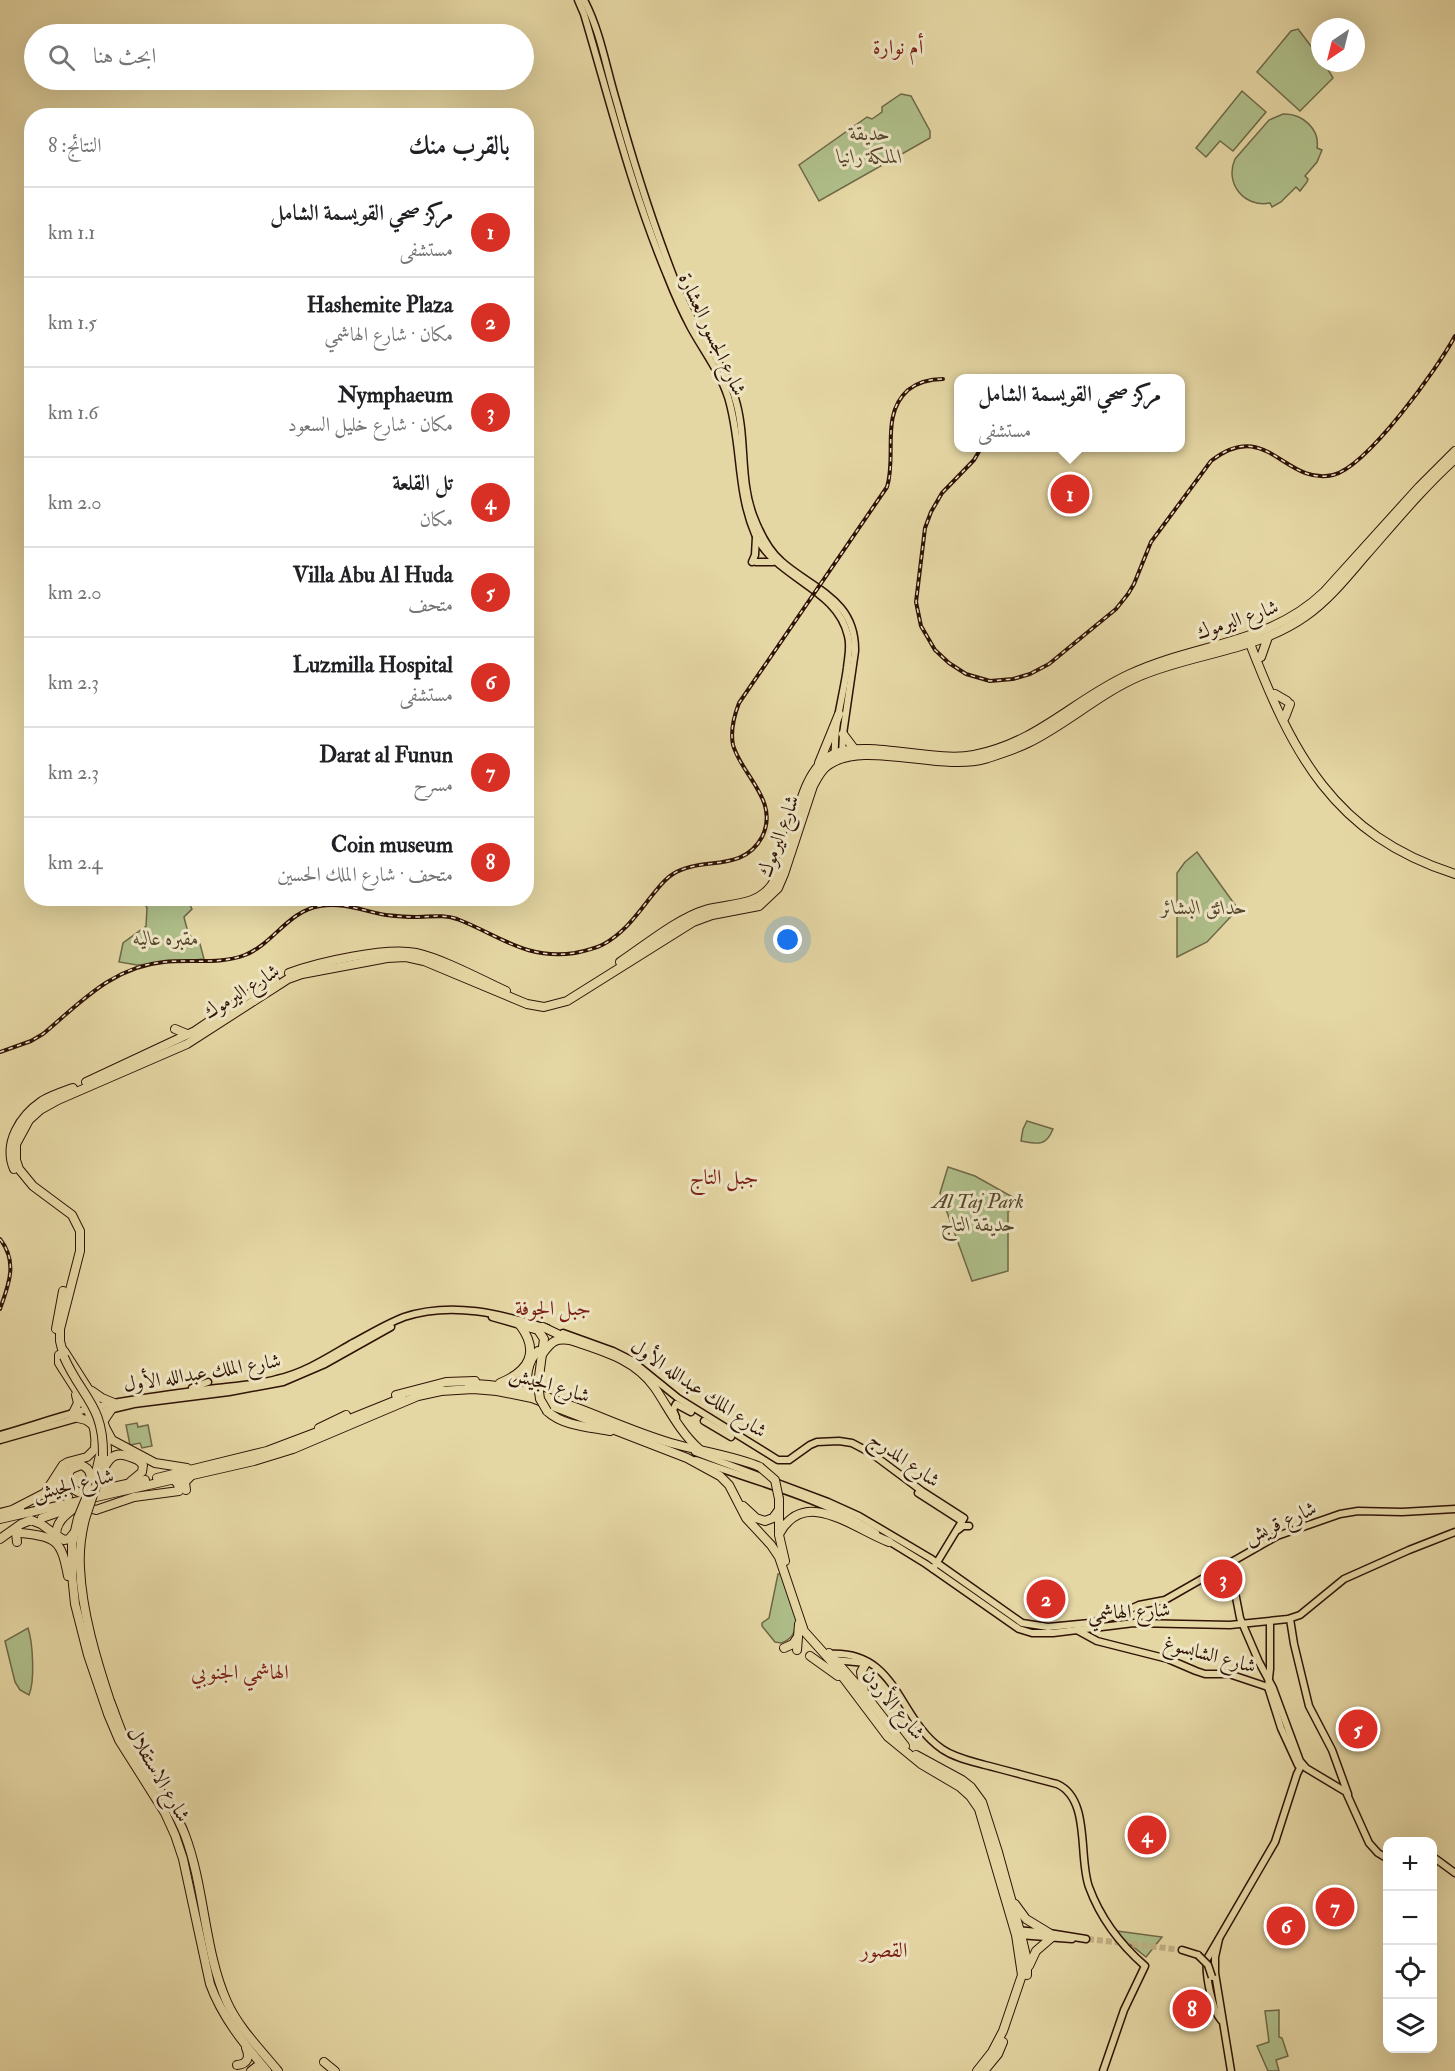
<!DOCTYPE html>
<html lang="ar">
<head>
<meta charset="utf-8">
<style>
	:root { --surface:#fff; --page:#f2f2f2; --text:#202124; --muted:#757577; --line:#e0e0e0; --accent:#d93025 }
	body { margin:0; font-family:"IM FELL Double Pica",Amiri,serif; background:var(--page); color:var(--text); direction:rtl }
	.controls { position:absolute; right:18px; bottom:18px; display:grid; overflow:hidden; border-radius:12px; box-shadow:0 6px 24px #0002 }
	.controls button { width:54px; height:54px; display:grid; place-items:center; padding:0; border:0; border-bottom:2px solid var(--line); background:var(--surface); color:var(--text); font:30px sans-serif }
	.compass { position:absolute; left:1311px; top:18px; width:54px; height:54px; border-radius:50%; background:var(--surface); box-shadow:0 6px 24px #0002; rotate:215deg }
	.you { position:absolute; left:788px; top:940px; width:21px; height:21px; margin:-15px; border:4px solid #fff; border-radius:50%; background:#1a73e8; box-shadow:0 0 0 9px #1a73e833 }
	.badge { display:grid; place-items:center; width:39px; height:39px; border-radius:50%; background:var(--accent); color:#fff; font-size:20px; font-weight:700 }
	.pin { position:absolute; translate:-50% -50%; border:3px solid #fff; box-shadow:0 2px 6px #0006 }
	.popup { position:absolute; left:954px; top:374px; width:231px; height:78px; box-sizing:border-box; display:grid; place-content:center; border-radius:12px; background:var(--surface); filter:drop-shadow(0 2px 4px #0005); font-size:20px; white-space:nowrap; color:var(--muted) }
	.popup b { font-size:22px; color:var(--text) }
	.popup::after { content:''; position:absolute; left:50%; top:100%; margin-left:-12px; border:12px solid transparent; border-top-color:var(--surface) }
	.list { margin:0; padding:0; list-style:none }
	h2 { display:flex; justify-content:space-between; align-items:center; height:78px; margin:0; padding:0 24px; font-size:26px }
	h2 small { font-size:20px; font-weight:400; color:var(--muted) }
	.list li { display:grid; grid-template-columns:39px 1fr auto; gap:18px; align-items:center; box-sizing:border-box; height:90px; padding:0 24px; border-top:2px solid var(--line) }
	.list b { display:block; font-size:22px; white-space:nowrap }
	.list p { margin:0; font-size:20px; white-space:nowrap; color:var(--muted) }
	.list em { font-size:20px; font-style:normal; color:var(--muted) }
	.icon { flex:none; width:33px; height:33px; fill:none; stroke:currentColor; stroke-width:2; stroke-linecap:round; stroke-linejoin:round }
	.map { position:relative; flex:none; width:1455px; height:2071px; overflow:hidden; direction:ltr }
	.search { position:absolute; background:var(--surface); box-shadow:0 6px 24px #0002; left:24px; top:24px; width:510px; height:66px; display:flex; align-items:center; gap:15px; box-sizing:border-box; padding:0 21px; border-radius:33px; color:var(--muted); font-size:22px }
	.panel { position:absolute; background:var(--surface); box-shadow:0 6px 24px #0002; left:24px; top:108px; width:510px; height:798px; border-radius:24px; direction:rtl }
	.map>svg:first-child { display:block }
</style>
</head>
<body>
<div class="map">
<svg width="1455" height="2071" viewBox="0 0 1455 2071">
	<rect width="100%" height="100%" fill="#e5d7a4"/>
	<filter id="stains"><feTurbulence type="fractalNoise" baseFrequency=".00333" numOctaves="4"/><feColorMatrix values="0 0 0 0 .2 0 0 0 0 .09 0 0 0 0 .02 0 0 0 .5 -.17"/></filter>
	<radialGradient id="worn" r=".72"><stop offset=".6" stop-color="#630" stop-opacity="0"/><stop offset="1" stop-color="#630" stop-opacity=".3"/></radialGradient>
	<g fill="#afbf8a" stroke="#6f6848" stroke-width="1.5">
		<path d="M1298,29l22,29v5h4l9,15 -33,33 -43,-39 34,-41z"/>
		<path d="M1242,91l24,21 -33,39 -13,-10 -14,16 -10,-9z"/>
		<path d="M901,94l10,2 19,35v7l-111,63 -20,-36 68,-48 5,2 10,-7v-5z"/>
		<path d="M1283,114c20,-1 37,16 34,34l5,2 -5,12 -12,14 3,3 -1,3 -7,9 -4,-4 -15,15 -9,5 -2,-4c-25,5 -46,-19 -35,-44l34,-39z"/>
		<path d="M1197,852l41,57 -31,33 -30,15v-84l8,-11z"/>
		<path d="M142,899h45l5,10 -8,8c3,12 4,21 16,27l4,15 -67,6 -18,-3 4,-19 23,-17 1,-18z"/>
		<path d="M1027,1121l26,8c-7,18 -16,15 -32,12l2,-12z"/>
		<path d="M948,1167l27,9 48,27 -11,5 -4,4v59l-36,10 -32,-88z"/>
		<path d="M137,1423l1,4 10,-2 4,21 -10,2 -2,-5 -10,2 -4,-20z"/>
		<path d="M778,1574h4c7,19 28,60 -1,69l-6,-1 -13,-16v-3l7,-5z"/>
		<path d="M28,1628c5,15 7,53 1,67l-9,-5 -5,-8 -10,-41z"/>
		<path d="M1117,1931l45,6 -16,20 -25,-20z"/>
		<path d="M1279,2010v27l3,1 6,18 -12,4 3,11h-11l-11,-25 12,-4 -4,-31z"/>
	</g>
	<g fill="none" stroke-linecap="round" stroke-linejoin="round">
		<path stroke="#c1b084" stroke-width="6" stroke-dasharray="6 3" stroke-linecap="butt" d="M1088,1939l94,11"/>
		<path stroke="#c1b084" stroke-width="8" stroke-dasharray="8 4" stroke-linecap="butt" d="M166,1048l21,-9"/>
		<defs>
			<g id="major">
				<path d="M578,0l6,14c26,88 48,177 83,261 7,18 15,36 24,53 12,22 29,44 37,69 14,45 8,93 27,137 20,45 82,53 93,102 3,11 0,21 -1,32 -4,30 -14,59 -12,90"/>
				<path d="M584,0c16,30 22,67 32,100 16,58 34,116 56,173 6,16 13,34 22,49 13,25 33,48 41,76 12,38 4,79 18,117 6,16 14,34 28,46 31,28 75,38 74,90l-12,83 -1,22"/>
				<path d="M752,562l3,-7 1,-18"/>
				<path d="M756,562h17"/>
				<path d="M492,1317l28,8"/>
				<path d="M563,1333l50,18 18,9 47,38 100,62h11l21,-15 7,-3 22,-1 13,2 19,10 51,38 42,27 -31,51"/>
				<path d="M192,1388l16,-6"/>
				<path d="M96,1413l38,-9 95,-12 54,-10 42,-18 66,-37"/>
				<path d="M676,1417l-3,-7 3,-6 15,8"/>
				<path d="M704,1421l27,16"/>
				<path d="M0,1435c39,-11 79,-26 119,-33 30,-5 60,-9 90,-13 23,-3 46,-4 68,-10 27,-6 50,-21 74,-35 17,-9 35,-20 53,-27 48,-16 97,-3 143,11"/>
				<path d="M0,1440l81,-23"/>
				<path d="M695,1452l133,50 31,14 71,42 92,65 26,4 42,-4 25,-7 24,-11 26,-5 112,-64 63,-22 18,-3 44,1 53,-3"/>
				<path d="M696,1460c58,21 129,39 180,73"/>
				<path d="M918,1493l42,27"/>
				<path d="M958,1530l5,-4h6"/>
				<path d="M887,1540l39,24 93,65 13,4h21l81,-10 96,2 58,-6 12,-4 44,-36 65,-29 46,-18"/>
				<path d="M1219,1570h8l5,7 8,41 19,44 14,26 27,73 6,7 40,24 23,51 9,10 10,6"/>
				<path d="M1290,1619l4,25 15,62 23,44 16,44"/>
				<path d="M1270,1622v47l-2,18 13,41 17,37"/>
				<path d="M1077,1630l20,11 71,18 28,12 9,3h24l39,13"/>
				<path d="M828,1654c70,-5 69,64 114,95 13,9 29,12 43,16 24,6 48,13 72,19 34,15 21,73 32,103 11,30 32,58 56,79l-21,44 -21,61"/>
				<path d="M834,1660l32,3"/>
				<path d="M1432,1859h4l19,14"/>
				<path d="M1016,1930l33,3 37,6"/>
				<path d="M1019,1935l53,4"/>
				<path d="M1219,1939l-4,18v16l16,98"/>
				<path d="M1182,1950l16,5"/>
				<path d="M1221,2020c-9,-10 -16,-46 -14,-61l68,-117 22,-68 5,-10"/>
			</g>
			<g id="highway">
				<path d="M1249,641c43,112 84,194 206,233"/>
				<path d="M1261,657l7,-20"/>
				<path d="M1275,694l12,7"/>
				<path d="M1285,717l5,-13"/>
				<path d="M843,734l12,16"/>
				<path d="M819,763l20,-49"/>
				<path d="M620,962c24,-16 58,-44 85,-52 23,-7 50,-3 66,-24 24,-33 23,-115 63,-132 34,-15 99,9 140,1 65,-13 99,-55 156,-81 66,-31 139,-29 194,-82l95,-105 36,-36"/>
				<path d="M289,973c29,-11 97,-26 127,-20 27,6 64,26 90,38"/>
				<path d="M253,995l22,-15"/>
				<path d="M175,1029l12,5"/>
				<path d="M86,1082l109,-51 59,-40"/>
				<path d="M14,1169c-11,-26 6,-53 28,-68 10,-6 20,-9 31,-13"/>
				<path d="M520,1325l18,5 6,9 -6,45"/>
				<path d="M543,1327l23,11"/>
				<path d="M56,1329l7,-38"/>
				<path d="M64,1351l30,47 12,31 6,11 43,23 32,5"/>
				<path d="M543,1353c9,-12 13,-15 27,-13 32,11 65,19 85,48 14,21 25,44 44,61"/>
				<path d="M64,1357l-4,-16v-12l20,-78v-20l-8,-16 -39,-29 -14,-17 -3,-9v-16l13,-24 11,-10 18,-10 129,-56 101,-65 14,-5 85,-16 19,-1 18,4 103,43 17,3 23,-6 126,-79 19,-7 47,-9 19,-18 6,-14 29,-88c4,-7 7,-14 13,-19 34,-29 113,5 159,-8 15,-5 29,-9 43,-16 39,-19 72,-50 112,-67 54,-23 117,-25 166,-60 23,-16 42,-40 60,-61 29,-33 57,-67 89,-96"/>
				<path d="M500,1383c29,-12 40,-31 20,-58"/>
				<path d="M469,1384c74,0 134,39 202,59 28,8 64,13 89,24"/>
				<path d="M92,1391l10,7 12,5"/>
				<path d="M530,1392c-6,-12 -2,-32 8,-41l5,2"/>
				<path d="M396,1395l50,-13 29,-1"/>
				<path d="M547,1411c16,15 42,16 63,20"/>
				<path d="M72,1415l6,-12 -2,-8"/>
				<path d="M78,1418l8,2 7,5"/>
				<path d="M103,1422l8,-12"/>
				<path d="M319,1428l27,-13"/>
				<path d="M105,1462l2,-11 -1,-18"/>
				<path d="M66,1471l-7,11 -1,8 4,5 6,2"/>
				<path d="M100,1476c7,-14 12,-27 30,-19 6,2 9,3 13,8l-1,7 -11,9"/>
				<path d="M95,1477l5,-22"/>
				<path d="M157,1478l110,-27 53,-20 82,-33"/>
				<path d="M186,1490l-1,-8 5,-5"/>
				<path d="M90,1492l55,-12"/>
				<path d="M84,1494c-12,-3 -21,-13 -13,-25l10,-4c12,4 10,14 9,24"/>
				<path d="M779,1499v36l6,26"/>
				<path d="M743,1506l13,12 9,3 8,-3 5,-7"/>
				<path d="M89,1508l7,2 38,-13 45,-6 -1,-7 -5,-5"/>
				<path d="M14,1509l31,-16 18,-28 5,-3 19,-5 8,-8c4,-33 -20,-59 -36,-86v-8"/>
				<path d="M73,1509c-9,7 -17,14 -17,26l8,5 5,-1 4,-5"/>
				<path d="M0,1513l20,-5"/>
				<path d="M42,1518l44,-15"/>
				<path d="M78,1518l-6,26v31l3,29 13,51 20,59 11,26 46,73 10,22 8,24 27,125c12,33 34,60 57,87"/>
				<path d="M0,1519l254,-58 39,-12 125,-53 23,-5 32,-2 24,2 35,7 155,60 33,18 9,9 17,33 25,27 8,12 25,74 26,29 58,77 33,27 39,23 10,9 9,13 37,126 6,40 -19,56 -11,21 -15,19"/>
				<path d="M85,1519c-4,16 -6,33 -5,49 2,44 16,91 30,133 5,12 9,26 15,38 18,33 46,59 60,96 20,53 19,116 42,167 11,25 33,47 51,69"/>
				<path d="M16,1533l1,9"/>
				<path d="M21,1533c36,4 40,7 47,43"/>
				<path d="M779,1534c26,-48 75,-5 110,8"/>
				<path d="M0,1539l21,-15 10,-4 10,4 15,11"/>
				<path d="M784,1648l9,-4 4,-6"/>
				<path d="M797,1650l2,-26"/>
				<path d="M829,1653l35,40 41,53"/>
				<path d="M810,1656l28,20"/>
				<path d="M864,1692l-3,-20 5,-9"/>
				<path d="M916,1755l46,25 9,7 11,15 16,50 23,83 6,25v15"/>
				<path d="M1015,1904l11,15 23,14"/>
				<path d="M1029,1966l7,-15 15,-13"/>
				<path d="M324,2062l11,9"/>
				<path d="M237,2065c11,-1 13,-8 9,-17"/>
				<path d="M251,2071l5,-4 5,4"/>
				<path d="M984,2071l14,-17 5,-12"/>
			</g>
		</defs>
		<use href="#major" stroke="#2f1205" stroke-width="9"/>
		<use href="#highway" stroke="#2f1205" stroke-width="10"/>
		<use href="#major" stroke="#e5d7a4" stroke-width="6"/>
		<use href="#highway" stroke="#e5d7a4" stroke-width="8"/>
		<defs>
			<g id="rail">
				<path d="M981,448l-7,12 -32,33 -11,19 -6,16 -9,74 5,24 14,24 14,13 17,11 24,7 23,-2 17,-5 19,-10 67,-55 12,-15 6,-10 17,-42 60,-81c56,-44 73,25 122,14 34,-8 105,-107 122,-139"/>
				<path d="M0,1052l31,-11 12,-7c37,-31 69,-67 121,-72 27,-3 55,3 81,-7 28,-11 43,-44 75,-49 24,-4 43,5 66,9 9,1 19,2 29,2 15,0 28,-3 42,2 44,17 68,41 118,34 9,-2 19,-4 27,-8 21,-11 34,-29 48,-47 7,-8 13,-18 23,-24 28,-18 70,-1 89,-37 18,-36 -20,-61 -29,-92 -3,-15 1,-29 6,-42l148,-216c10,-31 -7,-72 21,-97 10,-8 22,-11 35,-11"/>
				<path d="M0,1239c18,23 9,45 0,70"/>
			</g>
		</defs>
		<use href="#rail" stroke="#2f1205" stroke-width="4"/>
		<use href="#rail" stroke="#eee5c4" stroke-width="1.5" stroke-dasharray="4.5" stroke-linecap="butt"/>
		<defs>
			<path id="major-bridge" d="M1198,1955l10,10 4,12"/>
			<g id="highway-bridge">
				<path d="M64,1357c18,41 40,48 39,99"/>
				<path d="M538,1384l2,15 7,12"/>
				<path d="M760,1467l15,13 4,19"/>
				<path d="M78,1518l12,-29"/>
				<path d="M85,1519l12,-36"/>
			</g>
		</defs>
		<use href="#major-bridge" stroke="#2f1205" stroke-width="9" stroke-linecap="butt"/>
		<use href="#highway-bridge" stroke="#2f1205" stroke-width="10" stroke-linecap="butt"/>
		<use href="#major-bridge" stroke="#e5d7a4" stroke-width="6"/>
		<use href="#highway-bridge" stroke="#e5d7a4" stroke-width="8"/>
	</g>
	<g text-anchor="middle" stroke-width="6" stroke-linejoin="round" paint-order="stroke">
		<g font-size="20" font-style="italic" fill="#55462d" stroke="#eee5c4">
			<text x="870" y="140">حديقة<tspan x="870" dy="23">الملكة رانيا</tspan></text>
			<text x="1204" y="914">حدائق البشائر</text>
			<text x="166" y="945">مقبره عاليه</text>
			<text x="978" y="1208">Al Taj Park<tspan x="978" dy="23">حديقة التاج</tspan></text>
		</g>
		<g font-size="20" fill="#2f1205" stroke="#eee5c4">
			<text transform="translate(713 334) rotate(65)" y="7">شارع الجسور العشارة</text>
			<text transform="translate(1237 619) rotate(-19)" y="7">شارع اليرموك</text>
			<text transform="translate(778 836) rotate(-70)" y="7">شارع اليرموك</text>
			<text transform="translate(241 991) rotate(-32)" y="7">شارع اليرموك</text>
			<text transform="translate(202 1372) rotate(-9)" y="7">شارع الملك عبدالله الأول</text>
			<text transform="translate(550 1384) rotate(17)" y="7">شارع الجيش</text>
			<text transform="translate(699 1388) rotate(34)" y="7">شارع الملك عبدالله الأول</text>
			<text transform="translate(905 1459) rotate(35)" y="7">شارع المدرج</text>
			<text transform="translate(73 1484) rotate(-13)" y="7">شارع الجيش</text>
			<text transform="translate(1280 1522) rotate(-24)" y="7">شارع قريش</text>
			<text transform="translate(1129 1611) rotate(-3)" y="7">شارع الهاشمي</text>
			<text transform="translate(1210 1654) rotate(15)" y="7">شارع الشابسوغ</text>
			<text transform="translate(894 1704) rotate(50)" y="7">شارع الأردن</text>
			<text transform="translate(159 1774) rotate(60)" y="7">شارع الاستقلال</text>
		</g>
		<g font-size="21" fill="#7a1f14" stroke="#eee5c4">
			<text x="898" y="54">أم نوارة</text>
			<text x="724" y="1184">جبل التاج</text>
			<text x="553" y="1315">جبل الجوفة</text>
			<text x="240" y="1679">الهاشمي الجنوبي</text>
			<text x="884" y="1957">القصور</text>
		</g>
	</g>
	<rect width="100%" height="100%" filter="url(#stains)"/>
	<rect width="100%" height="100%" fill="url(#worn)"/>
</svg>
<div class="controls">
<button>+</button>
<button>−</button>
<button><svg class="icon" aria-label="locate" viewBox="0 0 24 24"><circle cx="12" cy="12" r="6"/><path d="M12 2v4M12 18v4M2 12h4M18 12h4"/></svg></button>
<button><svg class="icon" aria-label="layers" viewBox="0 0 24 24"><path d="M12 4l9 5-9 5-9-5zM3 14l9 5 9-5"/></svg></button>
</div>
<svg class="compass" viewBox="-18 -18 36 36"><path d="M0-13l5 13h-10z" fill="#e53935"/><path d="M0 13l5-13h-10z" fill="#757577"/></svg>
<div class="you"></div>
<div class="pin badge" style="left:1070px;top:494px">1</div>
<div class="popup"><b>مركز صحي القويسمة الشامل</b>مستشفى</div>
<div class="pin badge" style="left:1046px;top:1599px">2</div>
<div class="pin badge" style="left:1223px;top:1579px">3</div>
<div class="pin badge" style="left:1147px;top:1835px">4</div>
<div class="pin badge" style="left:1358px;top:1729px">5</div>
<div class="pin badge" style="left:1286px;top:1926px">6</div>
<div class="pin badge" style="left:1335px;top:1907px">7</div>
<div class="pin badge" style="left:1192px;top:2009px">8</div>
<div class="search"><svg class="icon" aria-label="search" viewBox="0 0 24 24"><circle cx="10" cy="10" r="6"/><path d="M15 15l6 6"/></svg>ابحث هنا</div>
<section class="panel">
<h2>بالقرب منك<small>النتائج: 8</small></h2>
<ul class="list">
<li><span class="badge">1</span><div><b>مركز صحي القويسمة الشامل</b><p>مستشفى</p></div><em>1.1 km</em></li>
<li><span class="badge">2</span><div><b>Hashemite Plaza</b><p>مكان · شارع الهاشمي</p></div><em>1.5 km</em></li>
<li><span class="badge">3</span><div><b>Nymphaeum</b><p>مكان · شارع خليل السعود</p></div><em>1.6 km</em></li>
<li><span class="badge">4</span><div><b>تل القلعة</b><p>مكان</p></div><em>2.0 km</em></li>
<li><span class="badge">5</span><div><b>Villa Abu Al Huda</b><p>متحف</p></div><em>2.0 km</em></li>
<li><span class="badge">6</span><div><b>Luzmilla Hospital</b><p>مستشفى</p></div><em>2.3 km</em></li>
<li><span class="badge">7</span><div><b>Darat al Funun</b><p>مسرح</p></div><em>2.3 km</em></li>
<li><span class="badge">8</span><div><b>Coin museum</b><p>متحف · شارع الملك الحسين</p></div><em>2.4 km</em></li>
</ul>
</section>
</div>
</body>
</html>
